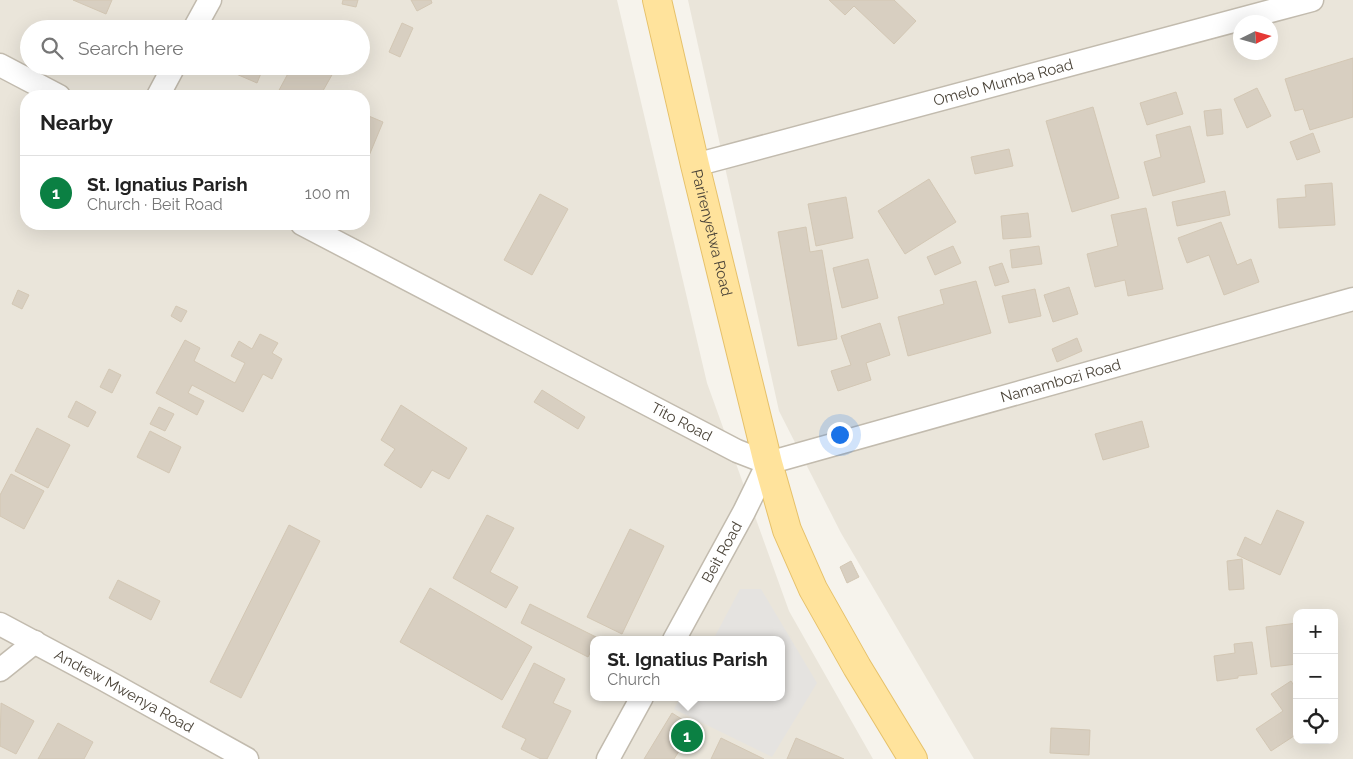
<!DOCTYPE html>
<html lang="en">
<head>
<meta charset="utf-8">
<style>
	:root { --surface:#fff; --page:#f6f6f6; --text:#222; --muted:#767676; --line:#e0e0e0; --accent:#0b8043 }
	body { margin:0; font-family:Raleway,sans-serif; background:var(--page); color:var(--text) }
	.controls { position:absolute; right:15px; bottom:15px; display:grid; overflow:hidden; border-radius:10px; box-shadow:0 5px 20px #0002 }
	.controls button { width:45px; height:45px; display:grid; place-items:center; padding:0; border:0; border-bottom:1px solid var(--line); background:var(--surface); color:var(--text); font:25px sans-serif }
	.compass { position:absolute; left:1233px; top:15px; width:45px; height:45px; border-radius:50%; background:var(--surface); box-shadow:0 5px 20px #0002; rotate:85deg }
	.you { position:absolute; left:839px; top:434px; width:18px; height:18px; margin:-12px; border:4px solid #fff; border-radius:50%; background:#1a73e8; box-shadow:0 0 0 8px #1a73e833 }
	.badge { display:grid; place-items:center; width:32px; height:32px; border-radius:50%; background:var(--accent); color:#fff; font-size:16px; font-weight:700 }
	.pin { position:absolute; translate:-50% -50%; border:2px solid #fff; box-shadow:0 1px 5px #0006 }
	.popup { position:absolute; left:590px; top:636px; width:195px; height:65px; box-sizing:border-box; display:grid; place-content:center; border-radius:10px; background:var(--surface); filter:drop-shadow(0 1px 4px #0005); font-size:16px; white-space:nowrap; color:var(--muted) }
	.popup b { font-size:19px; color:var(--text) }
	.popup::after { content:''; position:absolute; left:50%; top:100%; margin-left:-10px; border:10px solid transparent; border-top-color:var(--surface) }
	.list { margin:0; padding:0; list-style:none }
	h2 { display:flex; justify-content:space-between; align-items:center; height:65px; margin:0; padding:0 20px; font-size:21px }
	h2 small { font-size:16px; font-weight:400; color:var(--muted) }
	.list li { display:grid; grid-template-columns:32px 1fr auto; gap:15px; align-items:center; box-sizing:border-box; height:75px; padding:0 20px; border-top:1px solid var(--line) }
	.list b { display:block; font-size:19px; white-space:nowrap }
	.list p { margin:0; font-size:16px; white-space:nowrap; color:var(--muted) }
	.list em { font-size:16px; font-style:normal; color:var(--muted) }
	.icon { flex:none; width:28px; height:28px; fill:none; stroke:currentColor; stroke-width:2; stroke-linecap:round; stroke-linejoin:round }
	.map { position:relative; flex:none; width:1353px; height:759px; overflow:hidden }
	.search { position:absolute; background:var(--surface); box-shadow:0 5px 20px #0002; left:20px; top:20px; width:350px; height:55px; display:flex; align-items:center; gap:12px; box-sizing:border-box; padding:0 18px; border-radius:28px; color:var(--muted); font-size:19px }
	.panel { position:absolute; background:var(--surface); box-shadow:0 5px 20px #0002; left:20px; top:90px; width:350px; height:140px; border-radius:20px }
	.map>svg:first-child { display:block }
</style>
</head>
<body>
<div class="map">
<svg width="1353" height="759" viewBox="0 0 1353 759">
	<rect width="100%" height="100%" fill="#f6f3ec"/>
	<g fill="#eae5da" fill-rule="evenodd">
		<path d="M0,0h617l90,383 82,228 84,148h-873zM29,29h332v37h-332zM26,96h338v128h-338zM593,640h188v57h-188z"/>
		<path d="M688,0h665v759h-379l-133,-226 -62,-122zM1240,22h30v30h-30zM1297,613h37v127h-37z"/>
	</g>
	<path fill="#e5e3e0" d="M740,589h21l56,94 -45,74 -98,-48 7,-12h100v-57h-68z"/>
	<g fill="#d8cfc1" stroke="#d3c7b4">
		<path d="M73,0h39l-6,14z"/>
		<path d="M343,0h15l-2,7 -14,-3z"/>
		<path d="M411,0h20l1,3 -15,8z"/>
		<path d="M829,0h65l22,21 -22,23 -40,-38 -9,9z"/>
		<path d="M402,23l11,5 -13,29 -11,-5z"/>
		<path d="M1353,58v59l-43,13 -7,-21 -8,2 -10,-32z"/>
		<path d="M229,66h35l-7,17 -30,-13z"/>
		<path d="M292,66h45l-17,30h-39l-4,-2z"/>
		<path d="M1257,88l14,28 -24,12 -13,-29z"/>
		<path d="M1176,92l7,22 -36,11 -7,-22z"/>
		<path d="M1093,107l26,91 -47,14 -26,-91z"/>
		<path d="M1221,109l2,25 -16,2 -3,-25z"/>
		<path d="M364,114l19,8 -17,41 -2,-1z"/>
		<path d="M1190,126l15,56 -52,14 -9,-34 17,-5 -5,-22z"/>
		<path d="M1313,133l7,19 -23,8 -7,-18z"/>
		<path d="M1009,149l4,17 -38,8 -4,-17z"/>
		<path d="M929,179l27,43 -51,32 -27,-43z"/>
		<path d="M1332,183l3,42 -56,3 -2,-29 29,-2 -1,-12z"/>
		<path d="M1225,191l5,24 -53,11 -5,-24z"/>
		<path d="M540,194l28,15 -36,66 -28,-15z"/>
		<path d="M846,197l7,41 -37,8 -8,-42z"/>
		<path d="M1146,208l17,81 -35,7 -3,-16 -30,7 -8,-33 31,-8 -7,-31z"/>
		<path d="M1028,213l3,24 -28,2 -2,-23z"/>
		<path d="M1221,222l16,43 14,-6 8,23 -35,13 -15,-40 -22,8 -9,-25z"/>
		<path d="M806,227l4,25 12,-2 15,89 -39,7 -20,-114z"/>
		<path d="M953,246l8,17 -26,12 -8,-18z"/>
		<path d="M1039,246l3,18 -30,4 -2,-18z"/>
		<path d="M868,259l10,39 -36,10 -9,-40z"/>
		<path d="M1002,263l7,19 -14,4 -6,-19z"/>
		<path d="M976,281l15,52 -83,23 -10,-39 46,-13 -4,-14z"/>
		<path d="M1069,287l9,27 -25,8 -9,-27z"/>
		<path d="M1035,289l6,27 -32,7 -7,-27z"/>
		<path d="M18,290l11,5 -7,14 -10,-5z"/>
		<path d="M176,306l11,5 -6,11 -10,-6z"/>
		<path d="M880,323l10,32 -24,8 5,17 -33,11 -7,-20 20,-6 -10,-29z"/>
		<path d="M260,334l18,9 -6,10 10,6 -10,20 -9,-5 -20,38 -51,-27 -4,8 16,8 -7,14 -41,-22 29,-53 15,8 -6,13 41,22 10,-20 -14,-7 8,-15 13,8z"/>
		<path d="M1077,338l5,13 -25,11 -5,-13z"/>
		<path d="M109,369l12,6 -9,18 -12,-6z"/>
		<path d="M542,390l43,27 -7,12 -44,-27z"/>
		<path d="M76,401l20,11 -8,15 -20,-10z"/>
		<path d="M401,405l66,43 -18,31 -17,-9 -11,18 -37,-23 11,-16 -14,-9z"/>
		<path d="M159,407l15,7 -9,17 -15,-7z"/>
		<path d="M1142,421l7,26 -46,13 -8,-26z"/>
		<path d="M37,428l33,17 -22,43 -33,-17z"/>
		<path d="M150,431l31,16 -12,26 -32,-16z"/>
		<path d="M11,474l33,17 -20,38 -24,-13v-21z"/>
		<path d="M1277,510l27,12 -24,53 -43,-20 8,-18 16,8z"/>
		<path d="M487,515l27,13 -24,44 28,15 -12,21 -53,-30z"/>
		<path d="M289,525l31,16 -79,157 -31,-16z"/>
		<path d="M630,529l34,17 -42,88 -35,-17z"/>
		<path d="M1242,559l2,30 -15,1 -2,-29z"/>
		<path d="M851,561l8,16 -12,6 -7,-16z"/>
		<path d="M118,580l42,21 -9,19 -42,-22z"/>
		<path d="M430,588l102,59 -30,53 -102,-58z"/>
		<path d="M530,604l68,34 -1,2h-4v7l-5,10 -67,-34z"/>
		<path d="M1297,623v41l-26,3 -5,-40z"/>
		<path d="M1252,642l5,32 -19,2v2l-21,3 -3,-25 21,-3 -1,-9z"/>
		<path d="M534,663l31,16 -12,24 18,8 -24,48h-6l-20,-10 5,-10 -24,-12z"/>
		<path d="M1291,681l6,9v44l-26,17 -15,-22 27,-18 -12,-17z"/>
		<path d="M1,703l33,18 -18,33 -16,-8z"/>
		<path d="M672,713l22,14 -20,32h-30z"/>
		<path d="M58,723l35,19 -9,17h-46z"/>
		<path d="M1051,728l39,2 -1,25 -39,-2z"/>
		<path d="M721,738l43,21h-53z"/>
		<path d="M796,738l48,21h-57z"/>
	</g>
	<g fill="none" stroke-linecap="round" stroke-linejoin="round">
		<defs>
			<g id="minor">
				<path d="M194,29l16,-29"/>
				<path d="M0,65l59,31"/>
				<path d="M158,96l16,-30"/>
				<path id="s1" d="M695,165l617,-165"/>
				<path id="s2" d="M302,224l435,227 31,12"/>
				<path id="s3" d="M768,463l585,-164"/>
				<path id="s4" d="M0,624l103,55 144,80"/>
				<path id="s5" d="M674,640l70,-128 24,-49"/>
				<path d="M0,670l35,-28"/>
				<path d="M608,759l34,-62"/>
			</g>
			<g id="major">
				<path id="s6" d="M657,0l38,165 73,298 19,67 26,59 44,78 56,92"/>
			</g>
		</defs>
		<use href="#minor" stroke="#c2bbae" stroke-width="25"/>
		<use href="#major" stroke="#e6c16a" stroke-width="30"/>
		<use href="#minor" stroke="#fff" stroke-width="22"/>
		<use href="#major" stroke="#ffe39c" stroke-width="28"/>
	</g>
	<g text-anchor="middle" stroke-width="4.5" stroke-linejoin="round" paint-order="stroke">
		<g font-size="15" fill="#4b4439" stroke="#fff">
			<text dy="5" stroke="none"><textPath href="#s1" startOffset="319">Omelo Mumba Road</textPath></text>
			<text dy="5" stroke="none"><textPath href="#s6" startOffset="239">Parirenyetwa Road</textPath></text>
			<text dy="5" stroke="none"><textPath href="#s3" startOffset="304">Namambozi Road</textPath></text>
			<text dy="5" stroke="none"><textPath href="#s2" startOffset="428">Tito Road</textPath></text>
			<text dy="5" stroke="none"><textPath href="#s5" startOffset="100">Beit Road</textPath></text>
			<text dy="5" stroke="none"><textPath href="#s4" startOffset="141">Andrew Mwenya Road</textPath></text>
		</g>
	</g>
</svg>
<div class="controls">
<button>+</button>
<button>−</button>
<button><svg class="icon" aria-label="locate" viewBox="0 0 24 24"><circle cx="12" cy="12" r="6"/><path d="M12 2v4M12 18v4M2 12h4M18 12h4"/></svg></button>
</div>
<svg class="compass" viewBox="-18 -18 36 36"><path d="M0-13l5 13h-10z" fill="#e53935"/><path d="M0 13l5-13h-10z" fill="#767676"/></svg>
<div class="you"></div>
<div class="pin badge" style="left:687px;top:736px">1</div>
<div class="popup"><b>St. Ignatius Parish</b>Church</div>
<div class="search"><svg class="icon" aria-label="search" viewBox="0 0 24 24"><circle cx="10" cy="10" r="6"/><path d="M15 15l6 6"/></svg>Search here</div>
<section class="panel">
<h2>Nearby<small></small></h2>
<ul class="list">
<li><span class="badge">1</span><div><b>St. Ignatius Parish</b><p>Church · Beit Road</p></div><em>100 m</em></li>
</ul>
</section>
</div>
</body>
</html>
